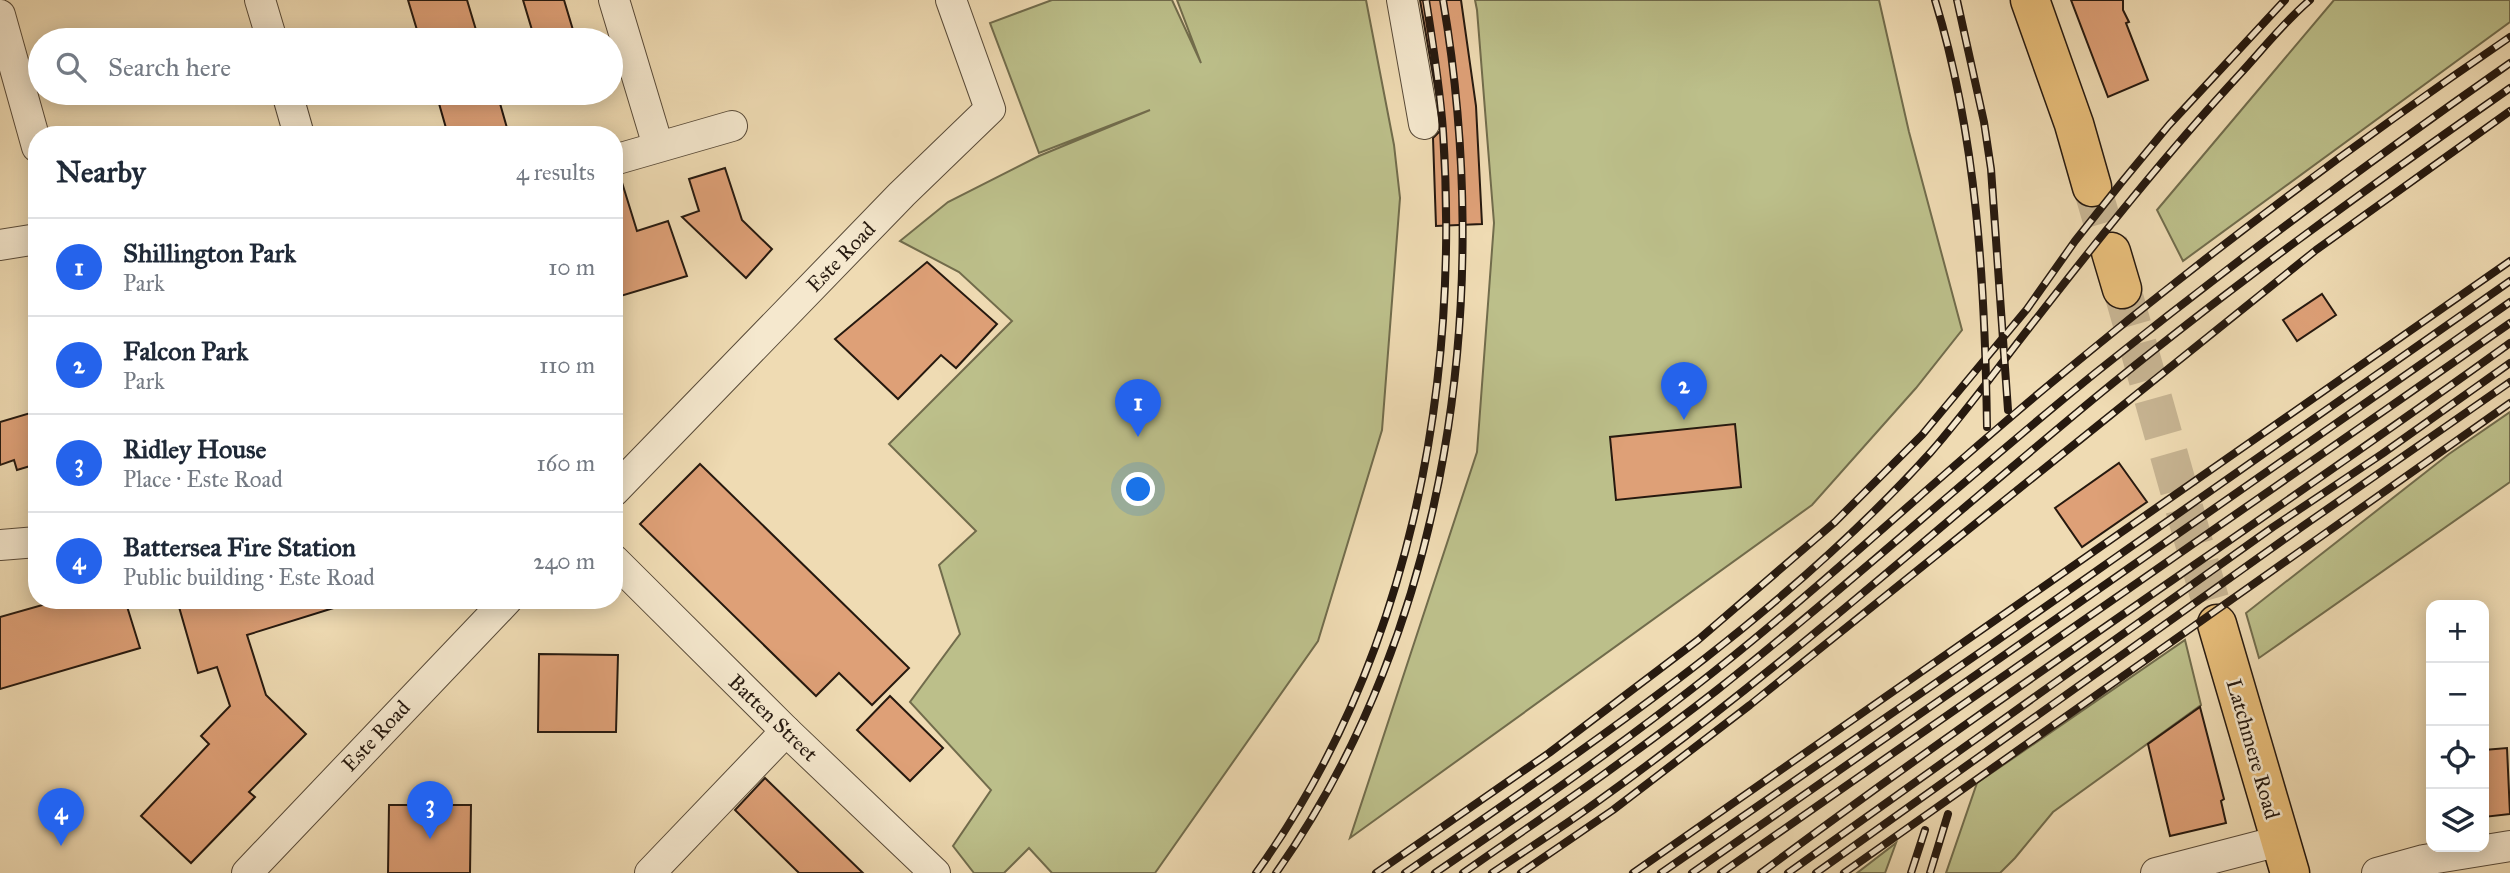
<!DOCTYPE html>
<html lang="en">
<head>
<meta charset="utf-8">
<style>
	:root { --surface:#fff; --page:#f2f2f3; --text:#1f2937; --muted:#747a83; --line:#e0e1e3; --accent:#2563eb }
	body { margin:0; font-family:"IM FELL Great Primer",serif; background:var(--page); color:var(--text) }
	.controls { position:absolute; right:21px; bottom:21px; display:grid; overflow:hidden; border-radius:14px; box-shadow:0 4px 18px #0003 }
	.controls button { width:63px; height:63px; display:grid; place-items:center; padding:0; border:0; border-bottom:2px solid var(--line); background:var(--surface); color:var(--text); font:35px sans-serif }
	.you { position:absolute; left:1139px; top:490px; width:24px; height:24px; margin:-18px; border:5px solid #fff; border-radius:50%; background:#1a73e8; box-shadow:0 0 0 10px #1a73e833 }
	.badge { display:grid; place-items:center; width:46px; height:46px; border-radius:50%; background:var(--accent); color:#fff; font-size:23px; font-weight:700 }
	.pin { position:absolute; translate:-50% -58px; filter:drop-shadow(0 2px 4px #0008) }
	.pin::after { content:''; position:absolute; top:37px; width:24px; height:21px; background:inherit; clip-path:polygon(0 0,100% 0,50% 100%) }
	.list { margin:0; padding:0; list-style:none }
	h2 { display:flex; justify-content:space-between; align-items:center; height:91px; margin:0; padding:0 28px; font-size:30px }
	h2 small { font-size:23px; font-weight:400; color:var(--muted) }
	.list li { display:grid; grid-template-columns:46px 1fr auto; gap:21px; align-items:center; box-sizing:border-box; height:98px; padding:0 28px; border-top:2px solid var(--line) }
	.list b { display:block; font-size:26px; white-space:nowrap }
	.list p { margin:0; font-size:23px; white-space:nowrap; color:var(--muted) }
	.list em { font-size:23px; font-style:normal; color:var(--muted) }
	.icon { flex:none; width:38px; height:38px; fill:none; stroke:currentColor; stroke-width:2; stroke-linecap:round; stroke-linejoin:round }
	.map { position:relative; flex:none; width:2510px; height:873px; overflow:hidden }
	.search { position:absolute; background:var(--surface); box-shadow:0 4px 18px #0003; left:28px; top:28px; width:595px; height:77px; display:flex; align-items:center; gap:18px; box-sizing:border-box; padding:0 24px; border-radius:38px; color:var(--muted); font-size:26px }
	.panel { position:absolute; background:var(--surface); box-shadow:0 4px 18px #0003; left:28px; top:126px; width:595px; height:483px; border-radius:28px }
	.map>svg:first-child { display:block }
</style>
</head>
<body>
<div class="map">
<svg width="2510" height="873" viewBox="0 0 2510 873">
	<rect width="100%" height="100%" fill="#efdbb3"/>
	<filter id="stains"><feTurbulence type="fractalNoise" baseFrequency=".00286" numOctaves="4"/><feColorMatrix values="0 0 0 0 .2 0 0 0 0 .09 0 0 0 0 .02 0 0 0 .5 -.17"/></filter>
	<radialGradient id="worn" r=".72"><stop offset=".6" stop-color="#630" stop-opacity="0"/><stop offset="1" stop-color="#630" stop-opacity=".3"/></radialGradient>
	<g fill="#bcbf8a" stroke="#716c4c" stroke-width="2">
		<path d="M1052,0h120l29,63 -24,-63h189l28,145 6,53 -18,232 -64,211 -163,232h-103l-23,-25 -25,25h-30l-21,-27 38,-56 -81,-88 50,-68 -21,-69 37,-34 -87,-87 123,-123 -53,-49 -59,-31 48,-39 91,-46 111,-46 -111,43 -49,-130z"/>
		<path d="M1475,0h404l30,132 53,198 -46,58 -104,117 -462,333 127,-386 17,-229 -17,-213z"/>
		<path d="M2334,0h176v22l-327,239 -26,-51z"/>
		<path d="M2510,412v70l-251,176 -13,-45 203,-159z"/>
		<path d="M2185,640l16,65 -148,107 -38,46 -15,15h-54l31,-90z"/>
		<path d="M1896,843l-11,30h-28z"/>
	</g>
	<g fill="#dea077" stroke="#26190f" stroke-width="2">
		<path d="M408,0h59l12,40h-59z"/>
		<path d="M523,0h41l12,40h-41z"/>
		<path d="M1420,0h41l15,106 6,118 -46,2 -3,-88 7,-7 1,-10z"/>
		<path d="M2071,0h52v10l6,12 -3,1 22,57 -40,17z"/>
		<path d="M436,93h61l12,42h-61z"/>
		<path d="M725,168l17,52 30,29 -26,29 -64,-61 17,-6 -10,-32z"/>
		<path d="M620,176l17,55 31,-10 19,55 -73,22v-121z"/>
		<path d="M927,262l70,62 -41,44 -15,-13 -43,44 -63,-60z"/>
		<path d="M2322,294l14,21 -39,26 -14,-21z"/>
		<path d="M37,411v53l-20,6 -3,-10 -14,5v-43z"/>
		<path d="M1735,424l6,63 -125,13 -6,-63z"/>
		<path d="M2119,463l28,39 -65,45 -27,-39z"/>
		<path d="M700,464l209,204 -37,37 -33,-32 -23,23 -176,-172z"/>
		<path d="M60,600h65l15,48 -140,41v-72z"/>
		<path d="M177,600h162l1,6 -93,29 19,60 40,39 -57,58 6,5 -64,66 -50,-47 68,-72 -8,-8 29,-30 -13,-39 -19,6z"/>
		<path d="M539,654l79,1 -2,77h-78z"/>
		<path d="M890,696l53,52 -33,33 -53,-51z"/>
		<path d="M2200,707l24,92 -3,2 5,22 -56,13 -22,-92z"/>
		<path d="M2507,748l3,66 -26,3v-67z"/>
		<path d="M765,778l98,95h-64l-64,-63z"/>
		<path d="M389,805h82l-1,68h-82z"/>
	</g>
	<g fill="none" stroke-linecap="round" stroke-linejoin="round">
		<g stroke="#c7b492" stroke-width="38" stroke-dasharray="38 19" stroke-linecap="butt">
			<path d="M2092,187l19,65"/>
			<path d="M2122,289l95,335"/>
		</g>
		<defs>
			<g id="minor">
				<path d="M260,0l12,40"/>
				<path d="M614,0l44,146"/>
				<path d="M1402,0l22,124"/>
				<path d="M0,15l37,132"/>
				<path d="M287,93l12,42"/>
				<path d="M614,160l118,-34"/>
				<path d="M0,245l37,-6"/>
				<path d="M614,491l288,-297 88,-85 -39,-109"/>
				<path d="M0,545l37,-3"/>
				<path d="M614,560l172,171 149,142"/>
				<path d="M247,873l260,-273"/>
				<path d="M650,873l136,-142"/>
				<path d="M2156,873l123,-32"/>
				<path d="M2377,873l47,-13 86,-14"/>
			</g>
			<g id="trunk">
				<path d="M2030,0l44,124 18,63"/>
				<path d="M2111,252l11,37"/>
				<path d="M2217,624l73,249"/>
			</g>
		</defs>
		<use href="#minor" stroke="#584a38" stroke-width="32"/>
		<use href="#trunk" stroke="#26190f" stroke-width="41"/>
		<use href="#minor" stroke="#f5e8ce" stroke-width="30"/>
		<use href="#trunk" stroke="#e8be7a" stroke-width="38"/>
		<defs>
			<g id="rail">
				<path d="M1935,0c42,137 50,285 52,427"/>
				<path d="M1957,0l27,122 7,47 17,241"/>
				<path d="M1256,873c153,-212 204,-484 187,-742 -3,-43 -10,-87 -17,-131"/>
				<path d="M1276,873c175,-248 217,-579 167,-873"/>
				<path d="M1376,873l173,-120 149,-113 137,-118 87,-87 105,-126 48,-68 46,-58 48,-58 116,-125"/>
				<path d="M1405,873c184,-128 374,-253 525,-420 35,-40 66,-83 99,-125 68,-87 136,-173 211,-254 23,-25 44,-52 70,-74"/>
				<path d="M1435,873c115,-78 229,-158 336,-248 96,-80 188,-166 285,-246 146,-121 297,-235 454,-342"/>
				<path d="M1463,873c86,-60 172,-119 254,-183 129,-102 250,-213 377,-316 136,-109 273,-211 416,-311"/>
				<path d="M1492,873c34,-23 69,-45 102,-69 174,-124 333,-267 497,-403 135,-111 276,-213 419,-313"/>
				<path d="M1521,873l92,-63 137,-105 566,-455 194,-139"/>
				<path d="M1633,873l877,-612"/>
				<path d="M1661,873l334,-231 515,-361"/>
				<path d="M1692,873l818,-571"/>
				<path d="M1721,873l789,-550"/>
				<path d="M1761,873c245,-183 501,-351 749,-530"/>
				<path d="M1788,873l485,-346 109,-73 128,-91"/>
				<path d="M1816,873l487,-347 207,-144"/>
				<path d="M1844,873l666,-470"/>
				<path d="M1911,873l14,-43"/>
				<path d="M1930,873l18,-59"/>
			</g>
		</defs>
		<use href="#rail" stroke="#26190f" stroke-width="8"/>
		<use href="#rail" stroke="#f5e8ce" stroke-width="5" stroke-dasharray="16" stroke-linecap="butt"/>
	</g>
	<g text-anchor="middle" stroke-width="5" stroke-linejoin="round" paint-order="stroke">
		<g font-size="21" fill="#26190f" stroke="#f5e8ce">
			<text transform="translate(841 257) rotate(-46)" y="7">Este Road</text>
			<text transform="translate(773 718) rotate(44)" y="7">Batten Street</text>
			<text transform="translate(376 736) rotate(-47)" y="7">Este Road</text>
			<text transform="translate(2253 749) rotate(74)" y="7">Latchmere Road</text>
		</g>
	</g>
	<rect width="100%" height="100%" filter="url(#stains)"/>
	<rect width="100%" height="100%" fill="url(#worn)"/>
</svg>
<div class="controls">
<button>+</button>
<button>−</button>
<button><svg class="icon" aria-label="locate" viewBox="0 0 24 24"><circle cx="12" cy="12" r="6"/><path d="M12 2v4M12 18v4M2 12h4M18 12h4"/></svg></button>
<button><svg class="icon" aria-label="layers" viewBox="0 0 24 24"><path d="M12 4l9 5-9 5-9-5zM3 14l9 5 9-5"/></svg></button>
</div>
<div class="you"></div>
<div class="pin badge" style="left:1138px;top:437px">1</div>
<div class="pin badge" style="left:1684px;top:420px">2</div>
<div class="pin badge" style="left:430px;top:839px">3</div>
<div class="pin badge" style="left:61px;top:846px">4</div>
<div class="search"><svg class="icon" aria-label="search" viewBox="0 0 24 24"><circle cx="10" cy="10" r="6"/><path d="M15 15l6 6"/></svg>Search here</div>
<section class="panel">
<h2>Nearby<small>4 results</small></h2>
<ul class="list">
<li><span class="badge">1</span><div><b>Shillington Park</b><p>Park</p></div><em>10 m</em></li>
<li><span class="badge">2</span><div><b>Falcon Park</b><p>Park</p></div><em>110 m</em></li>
<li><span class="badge">3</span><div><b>Ridley House</b><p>Place · Este Road</p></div><em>160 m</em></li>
<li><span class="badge">4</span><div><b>Battersea Fire Station</b><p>Public building · Este Road</p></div><em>240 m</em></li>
</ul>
</section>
</div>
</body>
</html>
